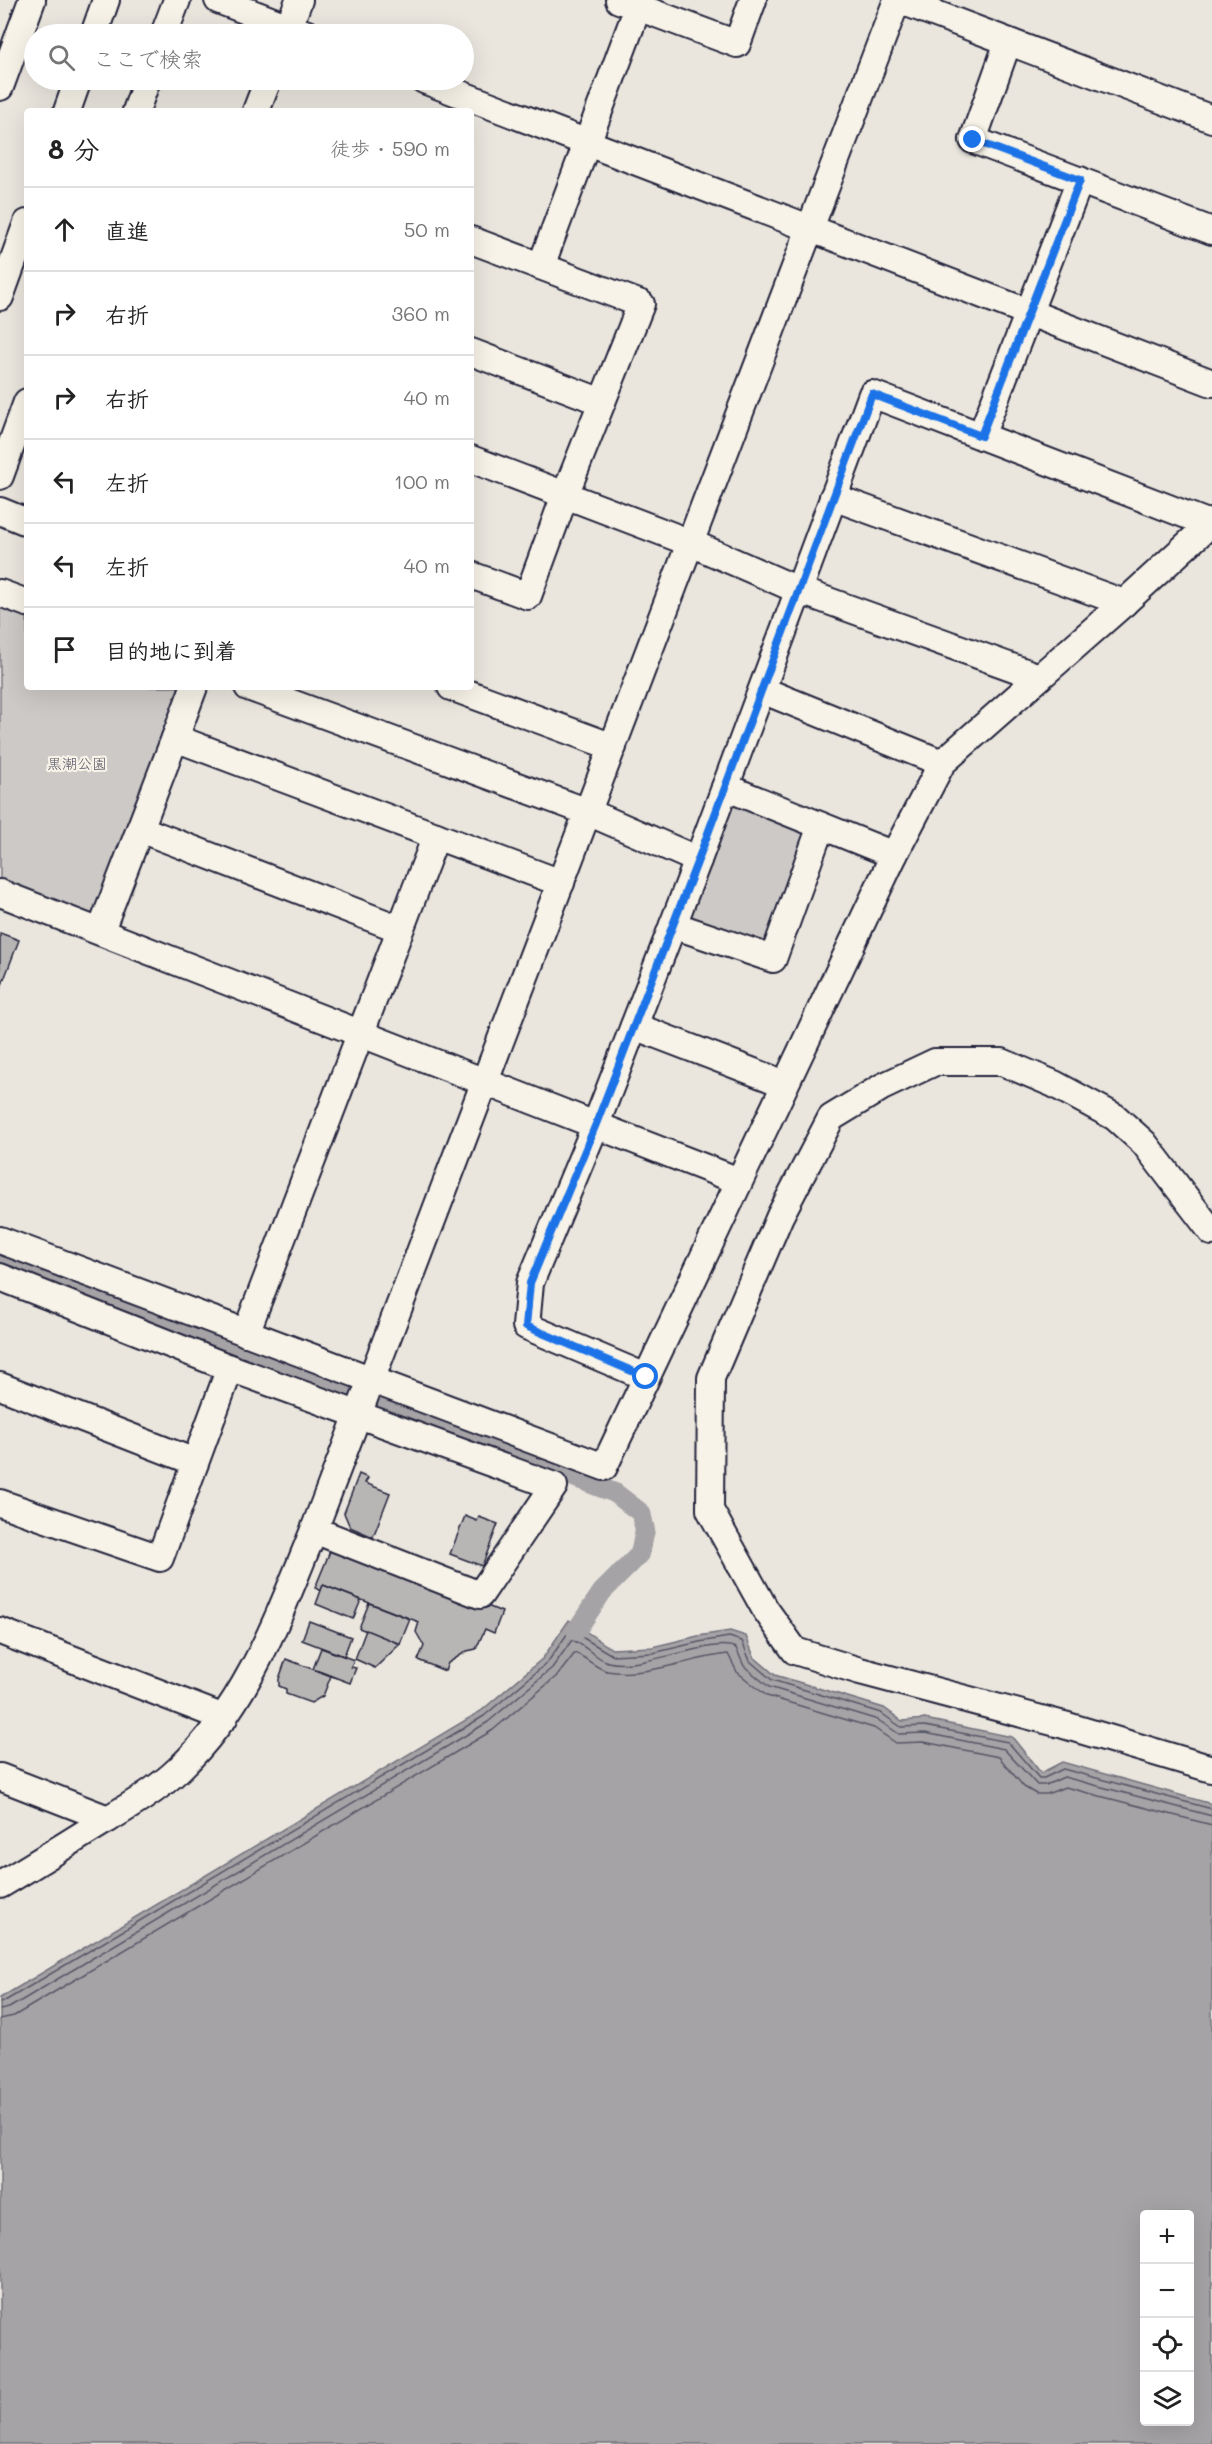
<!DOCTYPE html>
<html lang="ja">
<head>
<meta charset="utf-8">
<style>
	:root { --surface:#fff; --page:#f6f6f6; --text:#222; --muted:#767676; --line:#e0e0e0 }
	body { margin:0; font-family:Mali,"Klee One",sans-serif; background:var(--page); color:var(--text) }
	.controls { position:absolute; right:18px; bottom:18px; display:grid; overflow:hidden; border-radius:6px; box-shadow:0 6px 24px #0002 }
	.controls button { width:54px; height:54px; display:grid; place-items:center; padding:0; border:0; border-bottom:2px solid var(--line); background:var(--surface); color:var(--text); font:30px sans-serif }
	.stop { position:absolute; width:18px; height:18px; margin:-14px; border:4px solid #1a73e8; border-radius:50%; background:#fff }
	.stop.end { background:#1a73e8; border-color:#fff; box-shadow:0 2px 6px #0008 }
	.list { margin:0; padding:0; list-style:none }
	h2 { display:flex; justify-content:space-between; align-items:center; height:78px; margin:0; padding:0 24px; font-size:26px }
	h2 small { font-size:20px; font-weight:400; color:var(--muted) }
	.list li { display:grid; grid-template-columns:39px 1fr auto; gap:18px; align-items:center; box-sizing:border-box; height:84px; padding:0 24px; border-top:2px solid var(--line) }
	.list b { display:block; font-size:22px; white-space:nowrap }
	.list em { font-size:20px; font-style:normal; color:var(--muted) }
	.icon { flex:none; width:33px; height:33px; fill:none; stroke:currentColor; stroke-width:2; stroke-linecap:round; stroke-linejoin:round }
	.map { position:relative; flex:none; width:1212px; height:2444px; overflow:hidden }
	.search { position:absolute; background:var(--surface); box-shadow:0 6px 24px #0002; left:24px; top:24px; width:450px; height:66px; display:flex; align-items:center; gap:15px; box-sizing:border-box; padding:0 21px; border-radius:33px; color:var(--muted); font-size:22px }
	.panel { position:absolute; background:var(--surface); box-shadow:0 6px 24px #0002; left:24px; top:108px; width:450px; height:582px; border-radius:6px }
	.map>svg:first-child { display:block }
</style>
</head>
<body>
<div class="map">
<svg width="1212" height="2444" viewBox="0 0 1212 2444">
	<rect width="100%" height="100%" fill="#eae6de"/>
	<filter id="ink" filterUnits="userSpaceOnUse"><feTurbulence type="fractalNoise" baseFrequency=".0167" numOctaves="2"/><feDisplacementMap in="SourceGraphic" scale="12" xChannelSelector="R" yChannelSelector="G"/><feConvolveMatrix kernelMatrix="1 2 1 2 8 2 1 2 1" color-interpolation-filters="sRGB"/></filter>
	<g filter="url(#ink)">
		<g fill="#cdc9c6" stroke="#787680" stroke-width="1.5">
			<path d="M0,599l27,10v78h161l-89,234 -99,-38z"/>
			<path d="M738,803l68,25 6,10 -38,109 -84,-22 -6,-15 40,-101z"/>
		</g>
		<path fill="#a6a3a6" stroke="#716f7b" stroke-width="1.5" fill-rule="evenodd" d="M569,1620l43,29 40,-2 46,-11 32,-5 16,5 8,21 21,18 109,33 18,13 23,-2 87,18 29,36 21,-11 150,42v640h-1212v-446l481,-287 62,-53zM1144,2214h46v208h-46z"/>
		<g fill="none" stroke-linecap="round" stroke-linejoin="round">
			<g stroke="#575666" stroke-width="1.5">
				<path d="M0,2002l5,-1 479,-285 63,-53 23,-33 42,25 41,-2 46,-11 30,-5 13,4 8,20 22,19 109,33 20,14 24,-1 83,16 31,36h5l19,-9 149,40"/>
				<path d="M0,2010l9,-2 479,-286 64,-54 20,-28c13,5 23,18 36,22 35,9 105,-26 128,-14l8,18 25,21 109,33 21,14 26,-1 79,16 33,36h9l18,-8 148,39"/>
				<path d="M0,2019l14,-3 479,-286 65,-55 17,-22c11,4 20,15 32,18 38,7 83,-13 121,-17l9,18 30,24 107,32 22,15 28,-1 75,15 25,30 12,7h11l18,-7 147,38"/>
			</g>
			<path stroke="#a6a3a6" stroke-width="20" d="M0,1257l615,236 26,20 4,17 -5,24 -38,38 -26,39"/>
		</g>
		<g fill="#b8b6b5" stroke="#22223b" stroke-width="1.5">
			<path d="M0,933l19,7 -19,50z"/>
			<path d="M359,1474l9,4 -3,5 25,10 -17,44 -23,-10 -6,-14z"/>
			<path d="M465,1516l12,5 2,-4 19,7 -16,42 -32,-12z"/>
			<path d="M333,1544l169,68 -8,21 -9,-4 -9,20 -9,2 -19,12 -3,8 -27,-11 6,-14 -8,-14 3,-10 -96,-37 -2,6 -6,-3z"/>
			<path d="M323,1585l38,15 -8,19 -37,-15z"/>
			<path d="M369,1603l41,16 -10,25 -41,-16z"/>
			<path d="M309,1621l42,16 -7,19 -42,-16z"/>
			<path d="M366,1630l34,14 -25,24 -20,-9z"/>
			<path d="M321,1648l33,12 -3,7 5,1 -6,15 -37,-14z"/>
			<path d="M286,1659l45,17 -8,20 -12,7 -25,-9v-5l-7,-3v-7z"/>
		</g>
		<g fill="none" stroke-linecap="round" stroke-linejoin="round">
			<defs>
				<g id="minor">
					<path d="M218,0l89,34"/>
					<path d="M619,0l118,44 16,-44"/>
					<path d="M899,0l313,119"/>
					<path d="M94,34l12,-34"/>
					<path d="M164,34l13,-34"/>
					<path d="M286,34l13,-34"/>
					<path d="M1008,42l-35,98 239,91"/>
					<path d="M424,80l788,303"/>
					<path d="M0,87l32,-87"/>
					<path d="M67,111l11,-31"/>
					<path d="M136,111l11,-31"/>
					<path d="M256,111l12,-31"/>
					<path d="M471,240l170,64 -76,191 -37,101 -57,-21"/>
					<path d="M541,266l97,-259"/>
					<path d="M0,297l27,-74"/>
					<path d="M471,352l131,50"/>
					<path d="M981,436l99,-256"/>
					<path d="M471,459l220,84 107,47 241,87"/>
					<path d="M0,476l27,-74"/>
					<path d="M833,497l291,106"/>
					<path d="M0,511l27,11"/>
					<path d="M0,593l27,10"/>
					<path d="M248,687l340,125 110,48"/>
					<path d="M451,687l162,60"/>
					<path d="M762,690l180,73"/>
					<path d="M175,738l19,-51"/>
					<path d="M725,787l169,68"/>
					<path d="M140,829l260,100"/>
					<path d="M0,893l739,288"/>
					<path d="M673,925l100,34 48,-133"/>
					<path d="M101,930l74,-192 386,145"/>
					<path d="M634,1026l151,58"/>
					<path d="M1212,1232l-68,-89 -29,-26 -61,-33 -52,-22h-67l-53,25 -51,31 -51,98 -69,162 -1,132 55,99 30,42 65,20 204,54 148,44"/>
					<path d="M0,1240l604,227 290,-612 48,-92 182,-160 88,-81"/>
					<path d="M0,1277l230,91 324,118 -74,109 -166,-65"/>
					<path d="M246,1333l190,-497"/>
					<path d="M646,1377l-120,-51 4,-43 66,-159 102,-264 174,-466 338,130"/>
					<path d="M0,1386l195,76"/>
					<path d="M0,1503l160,55 70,-190"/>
					<path d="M0,1631l224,87"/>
					<path d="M0,1777l108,42"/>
					<path d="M0,1885c34,-20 67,-41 101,-62 27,-16 55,-32 78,-54 69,-65 100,-154 135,-239l583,-1530"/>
				</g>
			</defs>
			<use href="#minor" stroke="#22223b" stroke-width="30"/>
			<use href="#minor" stroke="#f7f3e8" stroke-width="26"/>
		</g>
	</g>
	<g fill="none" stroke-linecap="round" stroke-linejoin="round" filter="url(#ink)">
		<path stroke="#1a73e8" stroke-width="8" d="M646,1377l-120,-51 4,-43 66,-159 102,-264 174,-466 109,42 99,-256 -107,-40"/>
	</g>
	<g text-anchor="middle" stroke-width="4.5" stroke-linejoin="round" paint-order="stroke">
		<g font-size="15" fill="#555465" stroke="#f7f3e8">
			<text x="77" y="769">黒潮公園</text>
		</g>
	</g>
</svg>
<div class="controls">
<button>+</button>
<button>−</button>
<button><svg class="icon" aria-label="locate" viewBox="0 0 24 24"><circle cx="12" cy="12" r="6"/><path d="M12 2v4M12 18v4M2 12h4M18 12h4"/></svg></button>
<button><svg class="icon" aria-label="layers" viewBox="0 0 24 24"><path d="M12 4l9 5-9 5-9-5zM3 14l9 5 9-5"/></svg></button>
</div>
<div class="stop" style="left:646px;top:1377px"></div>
<div class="stop end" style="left:973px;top:140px"></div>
<div class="search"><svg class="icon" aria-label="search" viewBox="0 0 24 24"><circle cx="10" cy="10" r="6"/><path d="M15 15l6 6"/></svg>ここで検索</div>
<section class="panel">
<h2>8 分<small>徒歩 · 590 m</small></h2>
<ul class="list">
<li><svg class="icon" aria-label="ahead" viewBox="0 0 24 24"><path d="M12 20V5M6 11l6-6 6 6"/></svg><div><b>直進</b></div><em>50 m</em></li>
<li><svg class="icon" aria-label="right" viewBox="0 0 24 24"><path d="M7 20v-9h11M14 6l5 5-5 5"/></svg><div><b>右折</b></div><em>360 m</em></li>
<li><svg class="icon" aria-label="right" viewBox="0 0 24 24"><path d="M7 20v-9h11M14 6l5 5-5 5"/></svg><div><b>右折</b></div><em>40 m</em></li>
<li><svg class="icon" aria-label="left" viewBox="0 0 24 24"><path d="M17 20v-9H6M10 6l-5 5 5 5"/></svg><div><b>左折</b></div><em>100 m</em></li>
<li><svg class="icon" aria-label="left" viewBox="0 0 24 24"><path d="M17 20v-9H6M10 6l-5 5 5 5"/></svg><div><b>左折</b></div><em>40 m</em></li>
<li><svg class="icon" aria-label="arrive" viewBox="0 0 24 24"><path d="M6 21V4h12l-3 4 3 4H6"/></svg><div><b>目的地に到着</b></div></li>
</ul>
</section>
</div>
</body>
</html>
